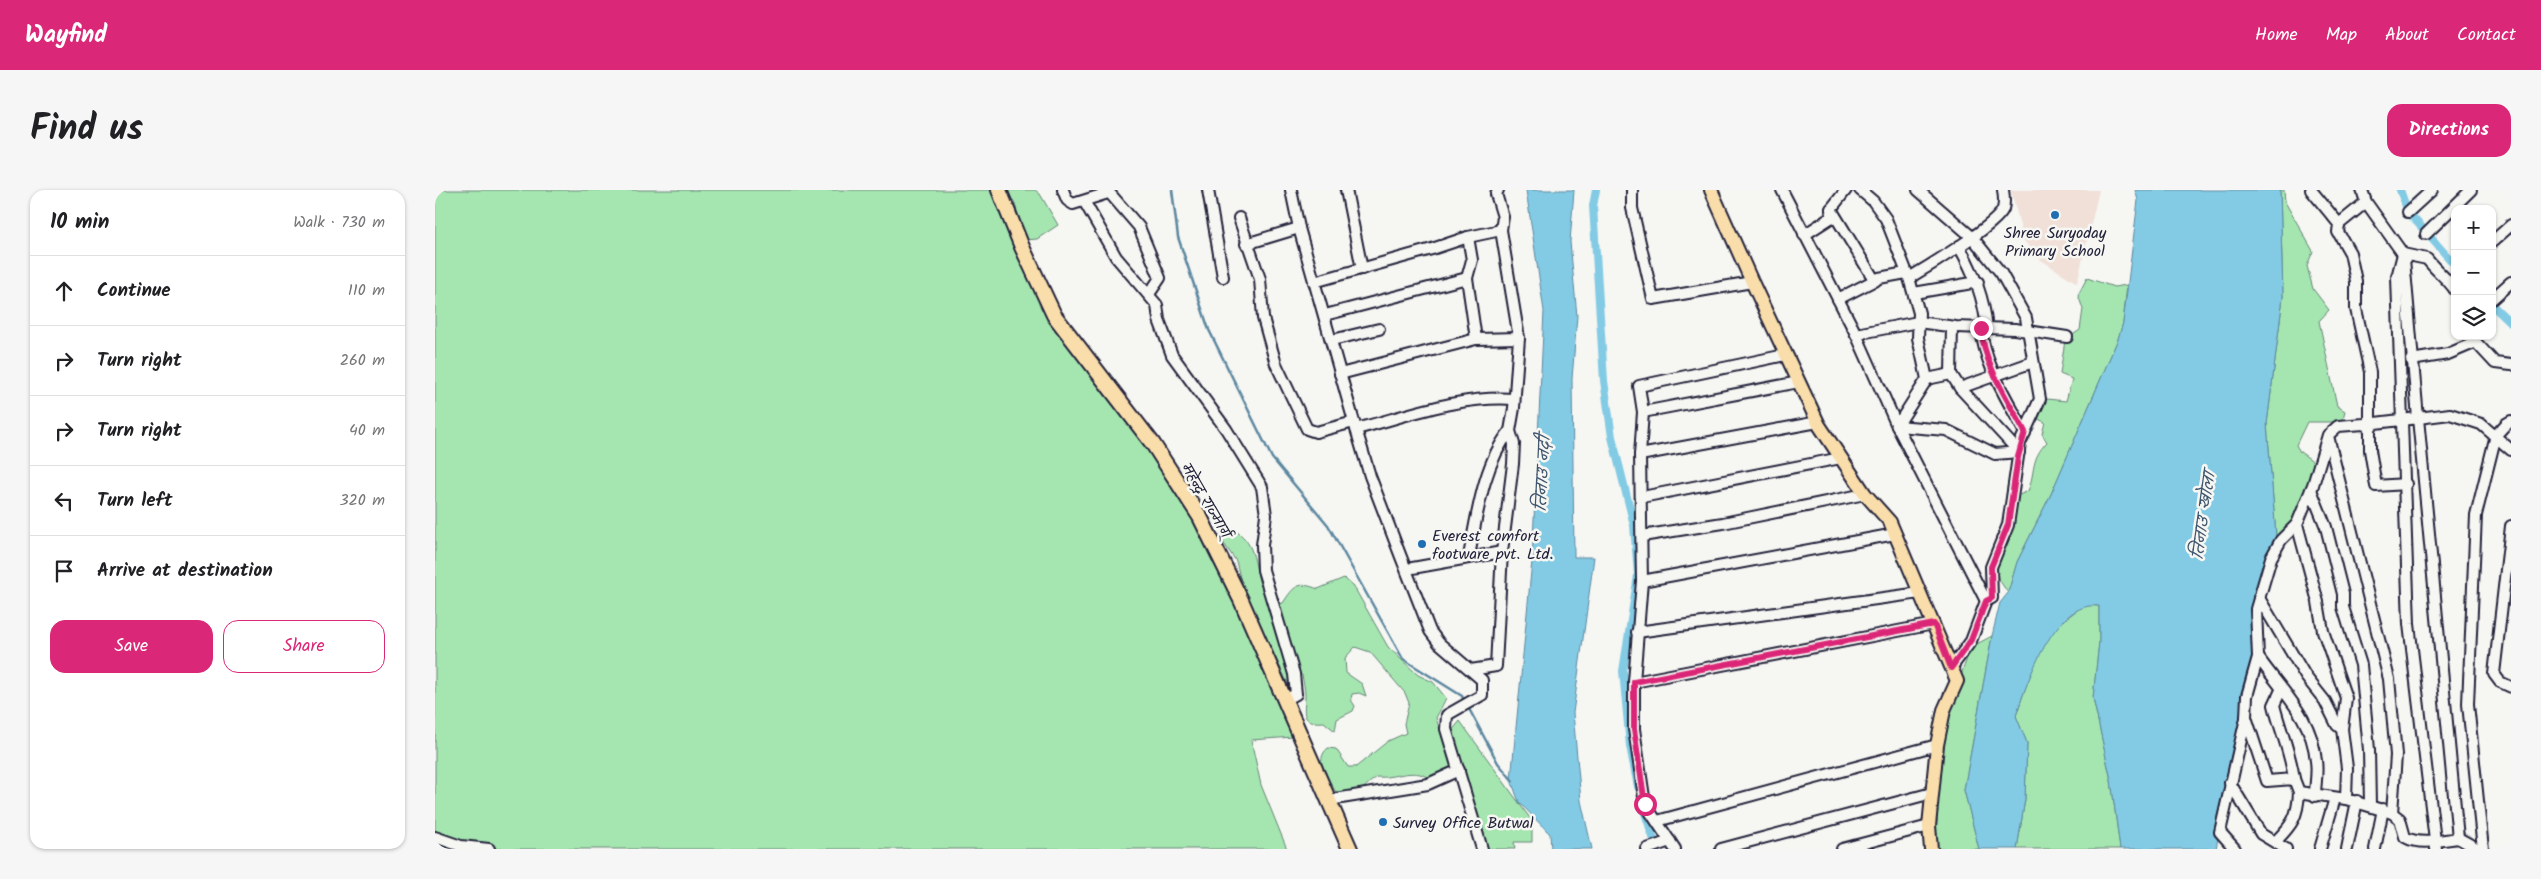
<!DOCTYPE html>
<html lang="en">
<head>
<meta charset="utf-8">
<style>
	:root { --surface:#fff; --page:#f6f6f6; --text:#202124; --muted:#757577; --line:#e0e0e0; --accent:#db2777 }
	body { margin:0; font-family:Kalam,"Playpen Sans Deva",sans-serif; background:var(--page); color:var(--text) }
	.controls { position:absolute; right:15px; top:15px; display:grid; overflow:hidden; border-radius:10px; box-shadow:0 1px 4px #0004 }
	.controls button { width:45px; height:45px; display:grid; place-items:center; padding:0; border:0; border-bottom:1px solid var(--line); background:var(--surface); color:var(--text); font:25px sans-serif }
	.stop { position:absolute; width:15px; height:15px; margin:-11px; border:4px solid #db2777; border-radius:50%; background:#fff }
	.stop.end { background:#db2777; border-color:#fff; box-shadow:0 1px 5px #0008 }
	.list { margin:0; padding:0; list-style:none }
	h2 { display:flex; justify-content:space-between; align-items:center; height:65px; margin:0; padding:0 20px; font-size:21px }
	h2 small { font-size:16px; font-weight:400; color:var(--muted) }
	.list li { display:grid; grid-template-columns:32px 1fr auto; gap:15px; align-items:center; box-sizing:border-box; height:70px; padding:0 20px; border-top:1px solid var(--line) }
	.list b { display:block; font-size:19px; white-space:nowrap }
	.list em { font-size:16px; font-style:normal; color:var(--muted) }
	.actions { display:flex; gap:10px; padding:15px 20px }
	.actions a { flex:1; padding:11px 0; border:1px solid var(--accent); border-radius:15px; text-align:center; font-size:18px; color:var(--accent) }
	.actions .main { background:var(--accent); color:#fff }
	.icon { flex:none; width:28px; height:28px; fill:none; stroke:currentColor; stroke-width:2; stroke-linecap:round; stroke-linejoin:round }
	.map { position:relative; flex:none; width:2076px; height:659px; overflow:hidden; border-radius:15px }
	header { display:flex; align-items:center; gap:30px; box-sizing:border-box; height:70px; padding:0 25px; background:var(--accent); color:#fff }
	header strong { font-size:24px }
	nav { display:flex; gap:28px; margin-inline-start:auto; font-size:18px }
	.intro { display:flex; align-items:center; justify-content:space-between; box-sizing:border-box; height:120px; padding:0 30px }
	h1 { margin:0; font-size:35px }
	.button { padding:12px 22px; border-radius:15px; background:var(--accent); color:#fff; font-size:18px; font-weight:700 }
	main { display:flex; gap:30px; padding:0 30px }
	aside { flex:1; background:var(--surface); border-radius:15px; box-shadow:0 1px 4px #0004 }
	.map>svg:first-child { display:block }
</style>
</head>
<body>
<header>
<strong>Wayfind</strong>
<nav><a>Home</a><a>Map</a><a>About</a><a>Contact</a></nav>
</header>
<div class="intro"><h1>Find us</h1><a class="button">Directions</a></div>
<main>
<aside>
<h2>10 min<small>Walk · 730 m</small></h2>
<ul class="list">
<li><svg class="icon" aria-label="ahead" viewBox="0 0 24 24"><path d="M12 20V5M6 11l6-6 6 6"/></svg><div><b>Continue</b></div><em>110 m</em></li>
<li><svg class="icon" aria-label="right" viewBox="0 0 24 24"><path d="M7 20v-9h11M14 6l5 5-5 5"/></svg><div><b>Turn right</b></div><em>260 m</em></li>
<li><svg class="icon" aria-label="right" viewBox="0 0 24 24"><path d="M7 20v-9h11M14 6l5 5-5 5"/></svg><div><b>Turn right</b></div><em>40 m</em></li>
<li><svg class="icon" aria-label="left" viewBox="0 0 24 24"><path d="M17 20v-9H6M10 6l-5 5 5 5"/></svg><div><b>Turn left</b></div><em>320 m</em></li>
<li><svg class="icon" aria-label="arrive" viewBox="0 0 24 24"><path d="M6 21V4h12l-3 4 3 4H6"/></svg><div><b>Arrive at destination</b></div></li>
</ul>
<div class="actions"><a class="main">Save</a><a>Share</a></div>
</aside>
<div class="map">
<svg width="2076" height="659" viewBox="0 0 2076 659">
	<rect width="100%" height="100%" fill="#f6f6f2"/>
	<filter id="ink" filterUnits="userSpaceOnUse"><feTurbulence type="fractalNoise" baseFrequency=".02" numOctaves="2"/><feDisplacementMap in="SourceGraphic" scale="10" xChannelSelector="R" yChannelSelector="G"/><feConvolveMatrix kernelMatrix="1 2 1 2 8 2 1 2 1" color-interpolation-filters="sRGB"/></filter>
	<g filter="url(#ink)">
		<path fill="#f0e0d8" d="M1576,0h88l-22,93 -36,-23 -17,-19z"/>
		<g fill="#a5e6b0" stroke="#648476">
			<path d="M0,0h557l57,125 33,49 80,104 46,75 85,194 -42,3 10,45 26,64h-852z"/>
			<path d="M568,0h32l5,4 18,31 -21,14 -11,1 -12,-39z"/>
			<path d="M1845,0h4l1,12 28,49 -6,15 6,23 16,21 -10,11 18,85 8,5 -3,11h-35l-11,23 4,7 14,10c-8,26 -14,58 -38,74l-9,-112 16,-127z"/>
			<path d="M1652,88l27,9 13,-2 -4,38 -5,16 -67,155 -34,68 -9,31 -12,-18 1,-15 11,-25 9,-39 11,-5c8,-21 2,-31 19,-49l-5,-8 3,-12 -7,-3 9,-20 19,2 6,-22 -12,-5 5,-34 15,-10 3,-21 -5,-14z"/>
			<path d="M793,338c25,8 26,31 31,53 2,9 9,17 13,25l11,-3c11,-17 15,-22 35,-14l26,-11 10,9 34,60 30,28 15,7 13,16 -10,20 16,50 -23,10c-16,-11 -35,1 -52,-1 -19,13 -14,20 -41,15 -8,-14 -23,-31 -8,-44l8,1 12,18h8l32,-26 18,-8 -2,-9 5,-21 -4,-10 -35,-41 -15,-5 -10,11 1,15 16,11 4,12 -7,-3 -7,1 -1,6 4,6 -2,5 -16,8 -2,12 -11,-9c-25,2 -19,-10 -19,-27 0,-7 -2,-14 -3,-20l-6,-1 -8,10 -46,-98 -6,-25 -14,-20v-9z"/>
			<path d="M1649,415l15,1v36l-6,56 18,82 9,69h-103l8,-50 2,-56 -11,-27c9,-27 18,-55 33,-79 8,-13 23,-23 35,-32z"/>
			<path d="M1557,446l-28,154 15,59h-44l9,-127 27,-75z"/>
			<path d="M1025,531l72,100v21h-18l1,7h-29l-36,-116z"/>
		</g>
		<g fill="#83cbe4" stroke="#5c87a0">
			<path d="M1091,0h48l-4,52 7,74 -5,63 2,178h20l-21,156 8,88 11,48h-41l-1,-15 -31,-32 -8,-22 21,-219 12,-250z"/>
			<path d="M1700,0h145l3,107 -16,127 9,112 -42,211 -18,102h-96l-9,-69 -18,-82 6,-56v-36c-45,-6 -72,76 -83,110l11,27 -2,56 -8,50h-38l-15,-59 28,-154 8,-33 8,-10 9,-31 34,-68 67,-155 5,-16 15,-123z"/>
		</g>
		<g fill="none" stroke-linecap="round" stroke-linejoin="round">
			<g stroke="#5c87a0" stroke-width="2.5">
				<path d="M737,0l6,47 31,93 63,128 56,67 75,134 59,37 3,7"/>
				<path d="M1033,517l30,56 15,18"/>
			</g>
			<g stroke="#83cbe4" stroke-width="8">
				<path d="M1161,0l-3,16 11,175 8,56 22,88 4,50 -15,96 7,75 8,41"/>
				<path d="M1965,0l8,22 47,53"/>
				<path d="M2057,115l19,18"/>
				<path d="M1206,611l16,48"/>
			</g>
			<defs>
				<g id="minor">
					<path d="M628,0l4,10 6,4 35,-11"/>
					<path d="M672,0l32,37 21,51 -11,16"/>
					<path d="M773,0l15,87"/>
					<path d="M856,0l8,38 57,201 14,47 31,81 29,74 9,12 43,37v15l-35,20 -1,14 36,120"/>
					<path d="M911,0l16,79"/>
					<path d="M1197,0v18l21,91 99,-17"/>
					<path d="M1347,0l74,144 41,92 89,175"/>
					<path d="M1425,0l13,11 13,18 23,59 10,35 -1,25 9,41 -30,47"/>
					<path d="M1483,0l54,47 29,36 25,45 14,81 -20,44 -12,82 -17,42 1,31 -6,3 -15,40 -20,27"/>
					<path d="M1876,0l28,34 -1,8 12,21 6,28v28l14,63v55l5,-4 43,-5 40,420c-16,2 -38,8 -53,-1l-5,-18 -8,-6 -46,-14 1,-31 -5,-39 4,-31 -23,-67 -5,-29 -21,-78 16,-39 15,-50 10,-9 26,-2 6,3v23l6,36 30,-2"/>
					<path d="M1927,0l4,12 37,52 24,5c9,12 20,19 28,31"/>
					<path d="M649,11l32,56 41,48 2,15 13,35 54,74 36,58 4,28 -4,30 1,25 31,104 2,20 -11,6"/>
					<path d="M1396,19l44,72"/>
					<path d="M1973,22l24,-22"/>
					<path d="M804,28l21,61 3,39 13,46 31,65 9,3 38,-10"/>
					<path d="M1904,34l27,-22"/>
					<path d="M1991,44l45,-44"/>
					<path d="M1369,45l28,-18 -1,-8 15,-19"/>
					<path d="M1033,47l4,23 -5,18 9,61"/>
					<path d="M2057,52l19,-17"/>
					<path d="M811,54l53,-16"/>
					<path d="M1524,56c15,27 25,52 28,83"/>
					<path d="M1968,64l-6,23 12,347 27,225"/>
					<path d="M1969,69l14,159 32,-4 31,10 30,26"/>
					<path d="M1474,88c17,-10 88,-53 94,-69 2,-7 1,-12 0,-19"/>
					<path d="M879,92l118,-33 36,-12 33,-7"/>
					<path d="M1479,103l64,-11"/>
					<path d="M1403,109l41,-21 27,-5"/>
					<path d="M2057,109l19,-17"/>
					<path d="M890,125l142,-37"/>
					<path d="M1517,137l-1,47 9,14 59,64"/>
					<path d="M1546,138c3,37 27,72 44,105"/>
					<path d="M1421,144l62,-12 38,5 59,2 52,8"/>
					<path d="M2035,146l25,27 16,2"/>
					<path d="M897,150l47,-11"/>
					<path d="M1976,170l37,-6 26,-11"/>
					<path d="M905,184l136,-35 43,-1"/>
					<path d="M1492,189l24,-5"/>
					<path d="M1525,198l73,-26"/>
					<path d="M1208,222l156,-30"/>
					<path d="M1462,236l49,4 49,24 24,-2"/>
					<path d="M921,239c51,-13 105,-34 158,-30"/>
					<path d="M1893,246l61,243 7,76 -4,58"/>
					<path d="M1205,265l178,-33"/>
					<path d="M1876,300l15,37 17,67v13l18,58 8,85 1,55"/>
					<path d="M1207,307l199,-39"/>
					<path d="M1862,334l-16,16 -10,18 -15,51 2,48 -11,39 -1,21 21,64 27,-2 5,13 47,7"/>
					<path d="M2076,336l-17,148 6,8 11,5"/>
					<path d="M1207,346l81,-13 142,-29"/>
					<path d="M1034,366c8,-40 14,-92 41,-125"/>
					<path d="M972,379l95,-17"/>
					<path d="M1207,391l253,-47"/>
					<path d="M1824,408l47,79 19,24 12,24 5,4"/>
					<path d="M1202,442l283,-39"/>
					<path d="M1823,467c24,35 54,59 58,104 2,11 -1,23 -1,35"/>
					<path d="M1036,480l25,-4 6,-114 11,-88 1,-20 -4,-13 4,-23 5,-70 -18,-108 2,-13 -7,-23 2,-4"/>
					<path d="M1199,492l300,-58"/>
					<path d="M1846,500l-7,15c6,25 17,49 20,74"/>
					<path d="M1795,593l31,51 25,15"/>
					<path d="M894,610l99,-16 31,-14"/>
					<path d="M1222,631l280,-76"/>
					<path d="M0,647l26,9 28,3"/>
					<path d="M2023,648l20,11"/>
					<path d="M1840,652c17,-17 23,-25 24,-50"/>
					<path d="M1212,659l23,-8"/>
					<path d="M1240,659l-30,-45 -11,-75v-47l8,-101 -2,-126 3,-43 -4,-26 146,-31"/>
					<path d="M1286,659l211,-56"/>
					<path d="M1407,659l87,-23"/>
					<path d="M1800,659l-15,-17 26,-114"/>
					<path d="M1885,659l15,-51"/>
					<path d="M1912,659l10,-48"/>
					<path d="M1940,659l8,-40"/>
					<path d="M2048,659l-15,-145 8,-189 20,-80 10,-11 5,-3"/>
				</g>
				<path id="major" d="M1276,0l41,92 67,143 46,69 25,28 67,159 -13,29 -7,35 -8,81 2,23"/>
				<path id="highway" d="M564,0l23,57 32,68 99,129 47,73 41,83 109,249"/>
			</defs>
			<use href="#minor" stroke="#22223b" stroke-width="14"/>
			<use href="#major" stroke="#22223b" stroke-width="16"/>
			<use href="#highway" stroke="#22223b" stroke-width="18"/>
			<use href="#minor" stroke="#f6f6f2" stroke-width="10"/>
			<use href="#major" stroke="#f9ddab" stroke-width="12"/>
			<use href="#highway" stroke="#f9ddab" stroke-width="14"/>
		</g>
	</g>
	<g fill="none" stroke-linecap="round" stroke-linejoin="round" filter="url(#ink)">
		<path stroke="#db2777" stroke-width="6" d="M1210,614l-11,-75v-47l300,-58 17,44 20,-28 15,-39 6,-3 -1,-31 17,-42 10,-68 7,-25c-17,-32 -41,-67 -44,-104"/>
	</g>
	<g fill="#1f6fb2" stroke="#f6f6f2" stroke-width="2">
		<circle cx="1620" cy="25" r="5"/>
		<circle cx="987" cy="354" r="5"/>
		<circle cx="948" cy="632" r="5"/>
	</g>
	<g text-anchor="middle" stroke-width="5" stroke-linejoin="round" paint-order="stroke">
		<g font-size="16" fill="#22223b" stroke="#f6f6f2" text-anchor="start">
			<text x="1620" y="48" text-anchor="middle">Shree Suryoday<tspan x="1620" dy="18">Primary School</tspan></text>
			<text x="997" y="351">Everest comfort<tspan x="997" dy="18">footware pvt. Ltd.</tspan></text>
			<text x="958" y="638">Survey Office Butwal</text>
		</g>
		<g font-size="16" fill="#22223b" stroke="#f6f6f2">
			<text transform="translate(772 310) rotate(60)" y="6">महेन्द्र राज्मार्ग्</text>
		</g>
		<g font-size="18" font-style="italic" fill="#3f556e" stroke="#f6f6f2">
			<text transform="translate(1107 284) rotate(-87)" y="6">तिनाउ नदी</text>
			<text transform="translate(1768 326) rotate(-82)" y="6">तिनाउ खोला</text>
		</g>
	</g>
</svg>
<div class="controls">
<button>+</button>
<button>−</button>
<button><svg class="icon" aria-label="layers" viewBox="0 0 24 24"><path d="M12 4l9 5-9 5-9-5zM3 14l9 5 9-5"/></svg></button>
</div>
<div class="stop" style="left:1210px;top:614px"></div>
<div class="stop end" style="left:1546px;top:138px"></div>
</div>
</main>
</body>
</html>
